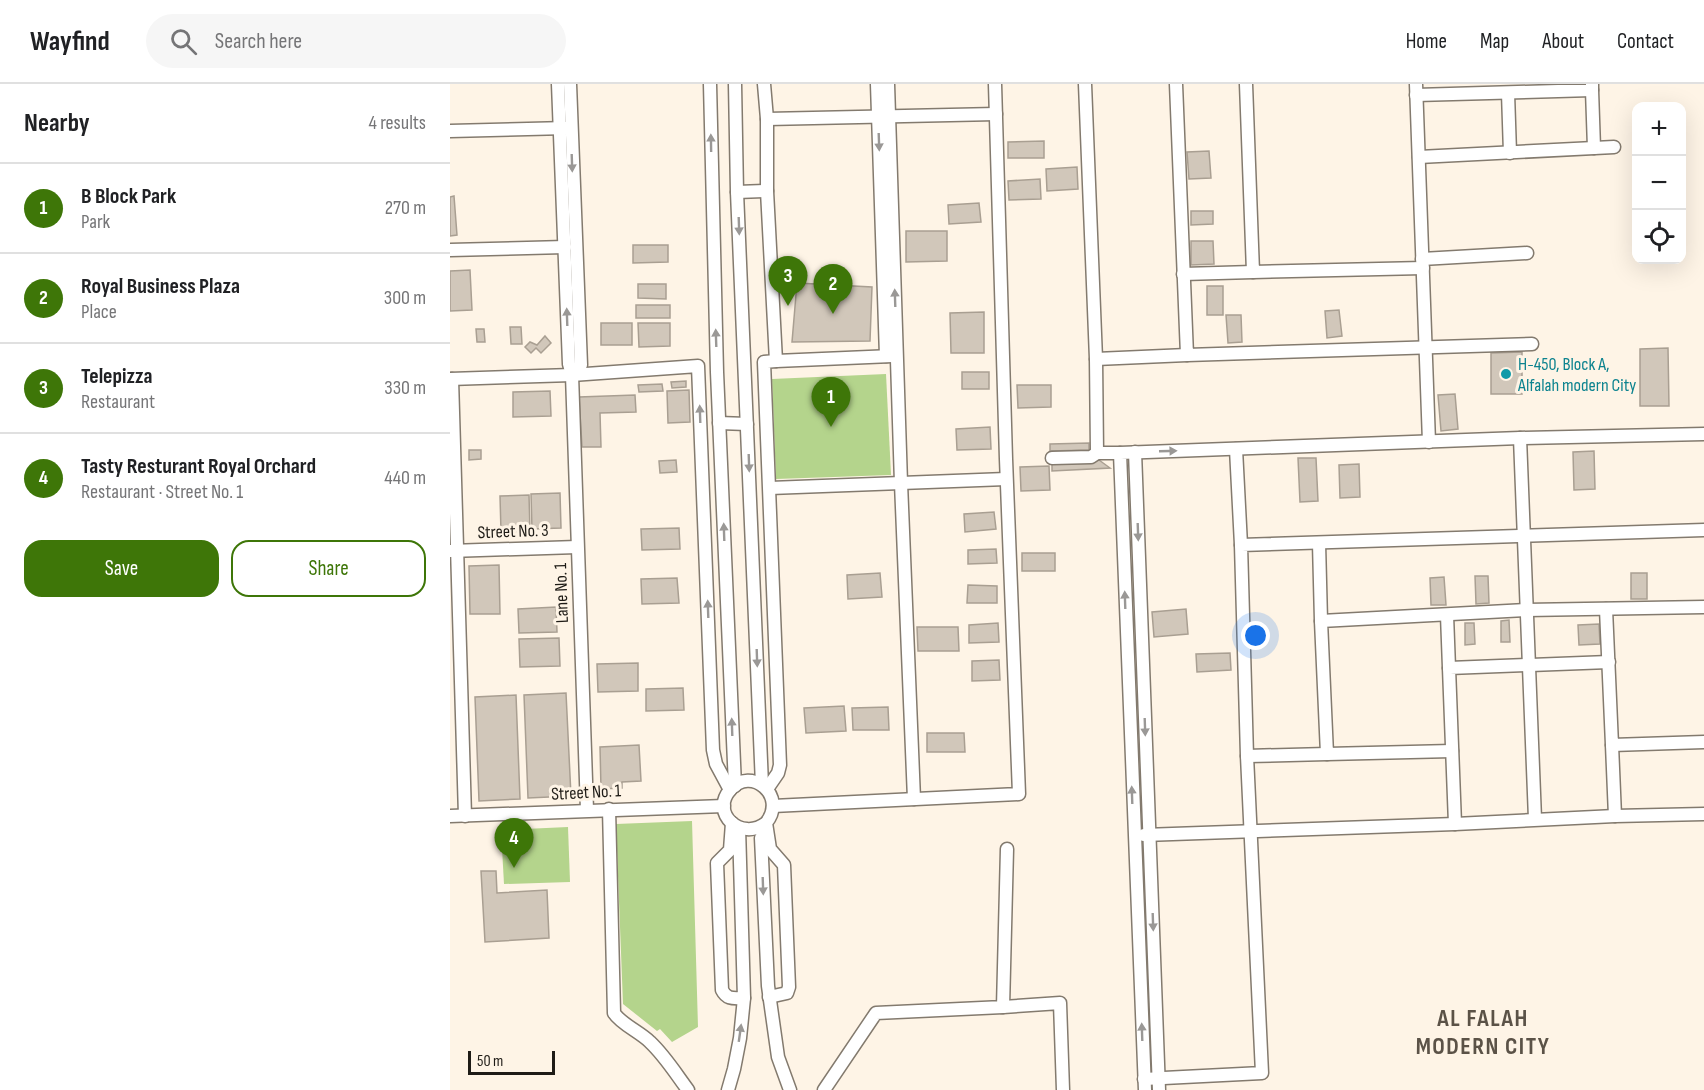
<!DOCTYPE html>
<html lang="en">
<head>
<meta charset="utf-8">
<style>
	:root { --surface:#fff; --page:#f6f6f6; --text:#202124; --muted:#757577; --line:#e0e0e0; --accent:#3e7608 }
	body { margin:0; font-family:"Sofia Sans Condensed",sans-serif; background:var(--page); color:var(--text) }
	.controls { position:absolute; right:18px; top:18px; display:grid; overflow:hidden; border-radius:12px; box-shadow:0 6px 24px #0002 }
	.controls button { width:54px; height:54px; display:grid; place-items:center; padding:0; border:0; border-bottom:2px solid var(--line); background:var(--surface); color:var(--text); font:30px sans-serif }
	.scale { position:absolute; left:18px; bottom:15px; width:87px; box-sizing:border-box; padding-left:6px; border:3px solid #1e1b16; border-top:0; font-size:16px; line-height:21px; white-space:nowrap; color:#1e1b16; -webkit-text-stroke:4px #fef4e6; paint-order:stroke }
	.you { position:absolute; left:806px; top:552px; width:21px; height:21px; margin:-15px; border:4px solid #fff; border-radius:50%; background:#1a73e8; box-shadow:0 0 0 9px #1a73e833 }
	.badge { display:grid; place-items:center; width:39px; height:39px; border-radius:50%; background:var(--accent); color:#fff; font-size:20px; font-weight:700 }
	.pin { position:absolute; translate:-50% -50px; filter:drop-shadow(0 2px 3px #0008) }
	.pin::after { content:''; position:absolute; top:32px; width:21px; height:18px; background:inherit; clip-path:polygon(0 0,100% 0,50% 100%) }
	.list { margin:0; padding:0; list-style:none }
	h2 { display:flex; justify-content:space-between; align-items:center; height:78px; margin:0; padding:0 24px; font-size:26px }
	h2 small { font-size:20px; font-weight:400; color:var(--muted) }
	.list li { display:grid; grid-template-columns:39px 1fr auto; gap:18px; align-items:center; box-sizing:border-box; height:90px; padding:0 24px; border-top:2px solid var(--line) }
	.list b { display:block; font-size:22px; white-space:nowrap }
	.list p { margin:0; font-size:20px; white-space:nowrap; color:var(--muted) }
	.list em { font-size:20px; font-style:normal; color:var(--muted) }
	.actions { display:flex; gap:12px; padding:18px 24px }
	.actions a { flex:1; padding:14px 0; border:2px solid var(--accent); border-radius:18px; text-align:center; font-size:21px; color:var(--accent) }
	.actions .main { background:var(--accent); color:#fff }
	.icon { flex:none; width:33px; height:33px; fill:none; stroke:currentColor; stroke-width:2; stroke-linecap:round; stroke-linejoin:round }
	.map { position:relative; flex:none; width:1254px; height:1006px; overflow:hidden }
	header { display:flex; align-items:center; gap:36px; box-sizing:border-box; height:84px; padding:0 30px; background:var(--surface); border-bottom:2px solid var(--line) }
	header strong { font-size:28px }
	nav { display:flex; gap:33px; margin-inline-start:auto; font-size:21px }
	.search { width:420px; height:54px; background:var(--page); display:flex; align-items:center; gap:15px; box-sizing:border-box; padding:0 21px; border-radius:33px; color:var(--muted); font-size:22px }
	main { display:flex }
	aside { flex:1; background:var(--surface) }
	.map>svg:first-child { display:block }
</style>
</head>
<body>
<header>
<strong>Wayfind</strong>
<div class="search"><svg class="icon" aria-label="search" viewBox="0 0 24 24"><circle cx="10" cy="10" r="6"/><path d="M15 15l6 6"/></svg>Search here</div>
<nav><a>Home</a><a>Map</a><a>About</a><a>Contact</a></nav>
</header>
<main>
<aside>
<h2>Nearby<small>4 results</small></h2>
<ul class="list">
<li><span class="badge">1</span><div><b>B Block Park</b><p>Park</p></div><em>270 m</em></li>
<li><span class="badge">2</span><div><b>Royal Business Plaza</b><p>Place</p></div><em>300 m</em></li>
<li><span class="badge">3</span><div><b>Telepizza</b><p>Restaurant</p></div><em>330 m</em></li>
<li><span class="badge">4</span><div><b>Tasty Resturant Royal Orchard</b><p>Restaurant · Street No. 1</p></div><em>440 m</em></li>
</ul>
<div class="actions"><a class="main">Save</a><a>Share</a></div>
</aside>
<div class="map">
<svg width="1254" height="1006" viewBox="0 0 1254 1006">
	<rect width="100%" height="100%" fill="#fef4e6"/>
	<g fill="#b4d48c">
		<path d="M436,290l5,101 -115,4 -4,-100z"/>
		<path d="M242,737l6,206 -26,15 -12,-13 -3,2 -34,-27 -7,-180z"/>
		<path d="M118,743l2,55 -66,2 -3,-54z"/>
	</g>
	<g fill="#d1c7ba" stroke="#a99f92" stroke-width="1.5">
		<path d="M594,57v17h-36v-16z"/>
		<path d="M759,67l2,27 -22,1 -2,-27z"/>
		<path d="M627,83l1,22 -31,2 -1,-22z"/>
		<path d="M590,95l1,20 -32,1 -1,-19z"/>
		<path d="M4,112l3,39 -7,1v-39z"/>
		<path d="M529,119l2,19 -32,2 -1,-19z"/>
		<path d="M741,127h22v13l-22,1z"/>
		<path d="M456,147h41v30l-41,1z"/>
		<path d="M741,157h22l1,23 -23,1z"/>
		<path d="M183,161h35v17l-35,1z"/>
		<path d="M20,186l2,40 -22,1v-40z"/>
		<path d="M347,199l75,4 -2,54 -78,1z"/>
		<path d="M188,200h28v15l-28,-1z"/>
		<rect x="757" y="202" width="16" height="29"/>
		<rect x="186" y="221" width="34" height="13"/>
		<path d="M889,226l3,26 -15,2 -2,-27z"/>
		<path d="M534,228v41h-33l-1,-40z"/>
		<path d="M776,231h15l1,27 -14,1z"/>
		<rect x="151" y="239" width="31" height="22"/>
		<path d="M188,239h32v23l-31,1z"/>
		<path d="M60,243h11l1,17h-11z"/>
		<path d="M26,245h8l1,13h-8z"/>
		<path d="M95,252l6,7 -10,10 -5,-5 -5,5 -6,-6 5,-5 7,3z"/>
		<path d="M1218,264l1,58h-29v-57z"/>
		<path d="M1072,268v42h-31v-41z"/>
		<rect x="512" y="288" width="27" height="17"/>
		<path d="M236,297v6l-14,1 -1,-6z"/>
		<path d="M212,300l1,7 -24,1 -1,-7z"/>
		<path d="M567,301h34v22l-33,1z"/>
		<path d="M239,306l1,32 -22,1 -1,-32z"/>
		<path d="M100,307l1,25 -38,1v-25z"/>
		<path d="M1005,310l3,35 -17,2 -3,-36z"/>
		<path d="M185,311l1,17 -36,1 1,34h-19l-3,-50z"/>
		<path d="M540,343l1,22 -34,1 -1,-21z"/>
		<path d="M639,359v7l-39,1v-7z"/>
		<path d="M19,366h12v9l-12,1z"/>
		<path d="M1144,367l1,38 -21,1 -1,-38z"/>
		<path d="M848,374h18l2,43 -18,1z"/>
		<path d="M226,376l1,12 -17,1 -1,-12z"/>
		<path d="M649,376l11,8 -58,3v-9z"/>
		<path d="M909,380l1,33 -20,1 -1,-33z"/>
		<path d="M599,382l1,24 -29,1 -1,-24z"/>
		<path d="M110,409l1,35 -29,1 -1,-35z"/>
		<path d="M79,411l1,36 -29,1 -1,-36z"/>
		<path d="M544,428l2,17 -31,3 -1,-18z"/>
		<path d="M229,444l1,21 -38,1 -1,-21z"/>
		<path d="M546,465l1,14 -29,1v-14z"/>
		<rect x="572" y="469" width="33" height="18"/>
		<path d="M49,481l1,49h-30l-1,-48z"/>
		<path d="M430,489l2,24 -34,2 -1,-24z"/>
		<rect x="1181" y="489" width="16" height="26"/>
		<path d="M1025,492h13l1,27 -13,1z"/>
		<path d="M994,493l2,28h-15l-1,-27z"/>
		<path d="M227,494l2,25 -37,1 -1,-25z"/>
		<path d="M518,501l29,1v17h-30z"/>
		<path d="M106,523l1,25 -38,1 -1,-24z"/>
		<path d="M736,525l2,25 -34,3 -2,-25z"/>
		<path d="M1059,536l1,22h-9v-21z"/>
		<path d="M548,539l1,19 -30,1v-18z"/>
		<path d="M1015,539h9l1,21 -10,1z"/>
		<path d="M1149,540l1,20 -21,1 -1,-20z"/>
		<path d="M467,543h41l1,24h-41z"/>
		<path d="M109,554l1,28 -40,1 -1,-28z"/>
		<path d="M780,569l1,17 -34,2 -1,-18z"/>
		<path d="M549,576l1,20 -28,1v-20z"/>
		<path d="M188,579v28l-40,1 -1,-28z"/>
		<path d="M233,604l1,22 -38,1v-22z"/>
		<path d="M116,609l5,103 -43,2 -4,-103z"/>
		<path d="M66,611l4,104 -41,2 -4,-104z"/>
		<path d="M394,622l2,25 -40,2 -2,-25z"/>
		<path d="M438,623l1,23h-36l-1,-22z"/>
		<path d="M477,649h37l1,19h-38z"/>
		<path d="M189,661l2,36 -19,1v6l-21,1 -1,-42z"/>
		<path d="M31,787h15l1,22 50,-3 2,48 -64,4z"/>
	</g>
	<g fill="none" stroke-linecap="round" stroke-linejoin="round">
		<defs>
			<g id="minor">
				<path d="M108,0l11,280 3,11 15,435"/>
				<path d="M120,0l11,281 -9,10"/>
				<path d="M260,0l7,288 18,414"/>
				<path d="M285,0l2,108 25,593"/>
				<path d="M314,0l3,35v72l9,170 -12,1 16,403 -2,8 -11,16"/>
				<path d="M427,0l9,272"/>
				<path d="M438,0l13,399 13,316"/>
				<path d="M635,0l11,275 1,94h23"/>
				<path d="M726,0l11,271 345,-11"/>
				<path d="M796,0l7,188 170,-4"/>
				<path d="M966,0l13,358"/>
				<path d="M1142,6l2,58"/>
				<path d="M1058,9l2,60"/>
				<path d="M966,11l176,-5v-6"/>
				<path d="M317,35l229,-5"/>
				<path d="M0,47l117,-3"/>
				<path d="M969,73l195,-10"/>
				<path d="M287,108l30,-1"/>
				<path d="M0,166l115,-3"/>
				<path d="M972,175l105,-6"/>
				<path d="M733,190l70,-2"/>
				<path d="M646,275l91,-4"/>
				<path d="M326,277l116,-5"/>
				<path d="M0,295l122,-4 126,-9 15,384 3,14 14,26"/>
				<path d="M2,295l13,437"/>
				<path d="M269,339l28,1"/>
				<path d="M1070,354l15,381"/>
				<path d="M786,365l5,96"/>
				<path d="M685,368l24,638"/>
				<path d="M602,374l39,-1 6,-4"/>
				<path d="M320,404l236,-9"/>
				<path d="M869,459l2,78"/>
				<path d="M0,467l127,-4"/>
				<path d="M1156,525l6,136 92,-3"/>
				<path d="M997,531l2,53"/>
				<path d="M1162,661l3,71"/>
				<path d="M1002,667l-125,3 -6,-133 205,-11 178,-3"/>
				<path d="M797,672l80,-2"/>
				<path d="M323,722l246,-12 -13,-335 -11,-375"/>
				<path d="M159,725l5,204c7,11 26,19 36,29 15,14 26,32 38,48"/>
				<path d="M0,732l274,-10"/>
				<path d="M282,739l-2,27 -13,13 5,127c5,10 12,8 22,8"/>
				<path d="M316,739c-25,19 -56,-10 -36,-33 21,-25 58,6 36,33l4,26 14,16 5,122 -2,6 -18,4"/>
				<path d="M1005,740l-6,-156 160,-6"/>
				<path d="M694,751l311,-11 160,-8 89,-2"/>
				<path d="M311,754l7,148 10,71 12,33"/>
				<path d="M553,923l57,-4 3,87"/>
				<path d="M694,995l118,-6 -15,-317 -6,-211 463,-15"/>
				<path d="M278,1006l6,-21 6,-31 4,-40 -5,-170"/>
				<path d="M374,1006l52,-77 127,-6 4,-158"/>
				<path d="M695,1006l-25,-637 400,-15 184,-4"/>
			</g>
		</defs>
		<use href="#minor" stroke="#837a6e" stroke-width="15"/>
		<use href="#minor" stroke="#fff" stroke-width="12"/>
	</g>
	<defs><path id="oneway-solid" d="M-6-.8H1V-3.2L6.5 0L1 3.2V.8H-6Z" transform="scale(1.5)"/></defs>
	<g fill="#9a9896">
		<use href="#oneway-solid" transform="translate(429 58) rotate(88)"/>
		<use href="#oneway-solid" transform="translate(261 59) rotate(-91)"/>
		<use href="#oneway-solid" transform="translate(122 79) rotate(88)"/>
		<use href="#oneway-solid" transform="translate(289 142) rotate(88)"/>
		<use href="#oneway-solid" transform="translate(445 214) rotate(-92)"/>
		<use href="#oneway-solid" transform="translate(117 233) rotate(-92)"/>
		<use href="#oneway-solid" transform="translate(266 254) rotate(-92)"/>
		<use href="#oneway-solid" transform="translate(250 330) rotate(-92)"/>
		<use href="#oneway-solid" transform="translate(718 367) rotate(-2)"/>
		<use href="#oneway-solid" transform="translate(299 379) rotate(88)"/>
		<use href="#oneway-solid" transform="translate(274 448) rotate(-92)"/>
		<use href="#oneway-solid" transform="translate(688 448) rotate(88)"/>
		<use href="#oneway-solid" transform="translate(675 516) rotate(-92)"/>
		<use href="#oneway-solid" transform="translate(258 525) rotate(-92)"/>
		<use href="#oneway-solid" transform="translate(307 574) rotate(88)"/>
		<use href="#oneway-solid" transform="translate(282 643) rotate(-92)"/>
		<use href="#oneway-solid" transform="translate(695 643) rotate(88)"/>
		<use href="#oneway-solid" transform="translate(682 711) rotate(-92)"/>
		<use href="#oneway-solid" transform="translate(313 802) rotate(88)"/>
		<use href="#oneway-solid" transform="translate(703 838) rotate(88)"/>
		<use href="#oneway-solid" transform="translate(692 948) rotate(-92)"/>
		<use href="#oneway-solid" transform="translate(290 949) rotate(-82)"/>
	</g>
	<circle fill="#0f9aa8" stroke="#fef4e6" stroke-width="2" cx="1056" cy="290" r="6"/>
	<g text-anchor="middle" stroke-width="6" stroke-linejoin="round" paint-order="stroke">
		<g font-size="18" fill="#0d838f" stroke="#fef4e6" text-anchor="start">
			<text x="1068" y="286">H-450, Block A,<tspan x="1068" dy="21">Alfalah modern City</tspan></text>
		</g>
		<g font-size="18" fill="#1e1b16" stroke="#fef4e6">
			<text transform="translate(63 447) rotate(-2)" y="6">Street No. 3</text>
			<text transform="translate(111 509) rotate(-92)" y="6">Lane No. 1</text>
			<text transform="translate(136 708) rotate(-3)" y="6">Street No. 1</text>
		</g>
		<g font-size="24" font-weight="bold" letter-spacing="1.5" fill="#5b5247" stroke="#fef4e6">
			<text x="1033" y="942">AL FALAH<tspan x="1033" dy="28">MODERN CITY</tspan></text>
		</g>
	</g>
</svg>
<div class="controls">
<button>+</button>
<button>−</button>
<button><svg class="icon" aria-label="locate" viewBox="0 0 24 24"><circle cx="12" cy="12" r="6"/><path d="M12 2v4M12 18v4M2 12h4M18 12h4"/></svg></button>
</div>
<div class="scale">50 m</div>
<div class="you"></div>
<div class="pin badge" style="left:381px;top:343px">1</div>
<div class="pin badge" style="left:383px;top:230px">2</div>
<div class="pin badge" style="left:338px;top:222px">3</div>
<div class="pin badge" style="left:64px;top:784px">4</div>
</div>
</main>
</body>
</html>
